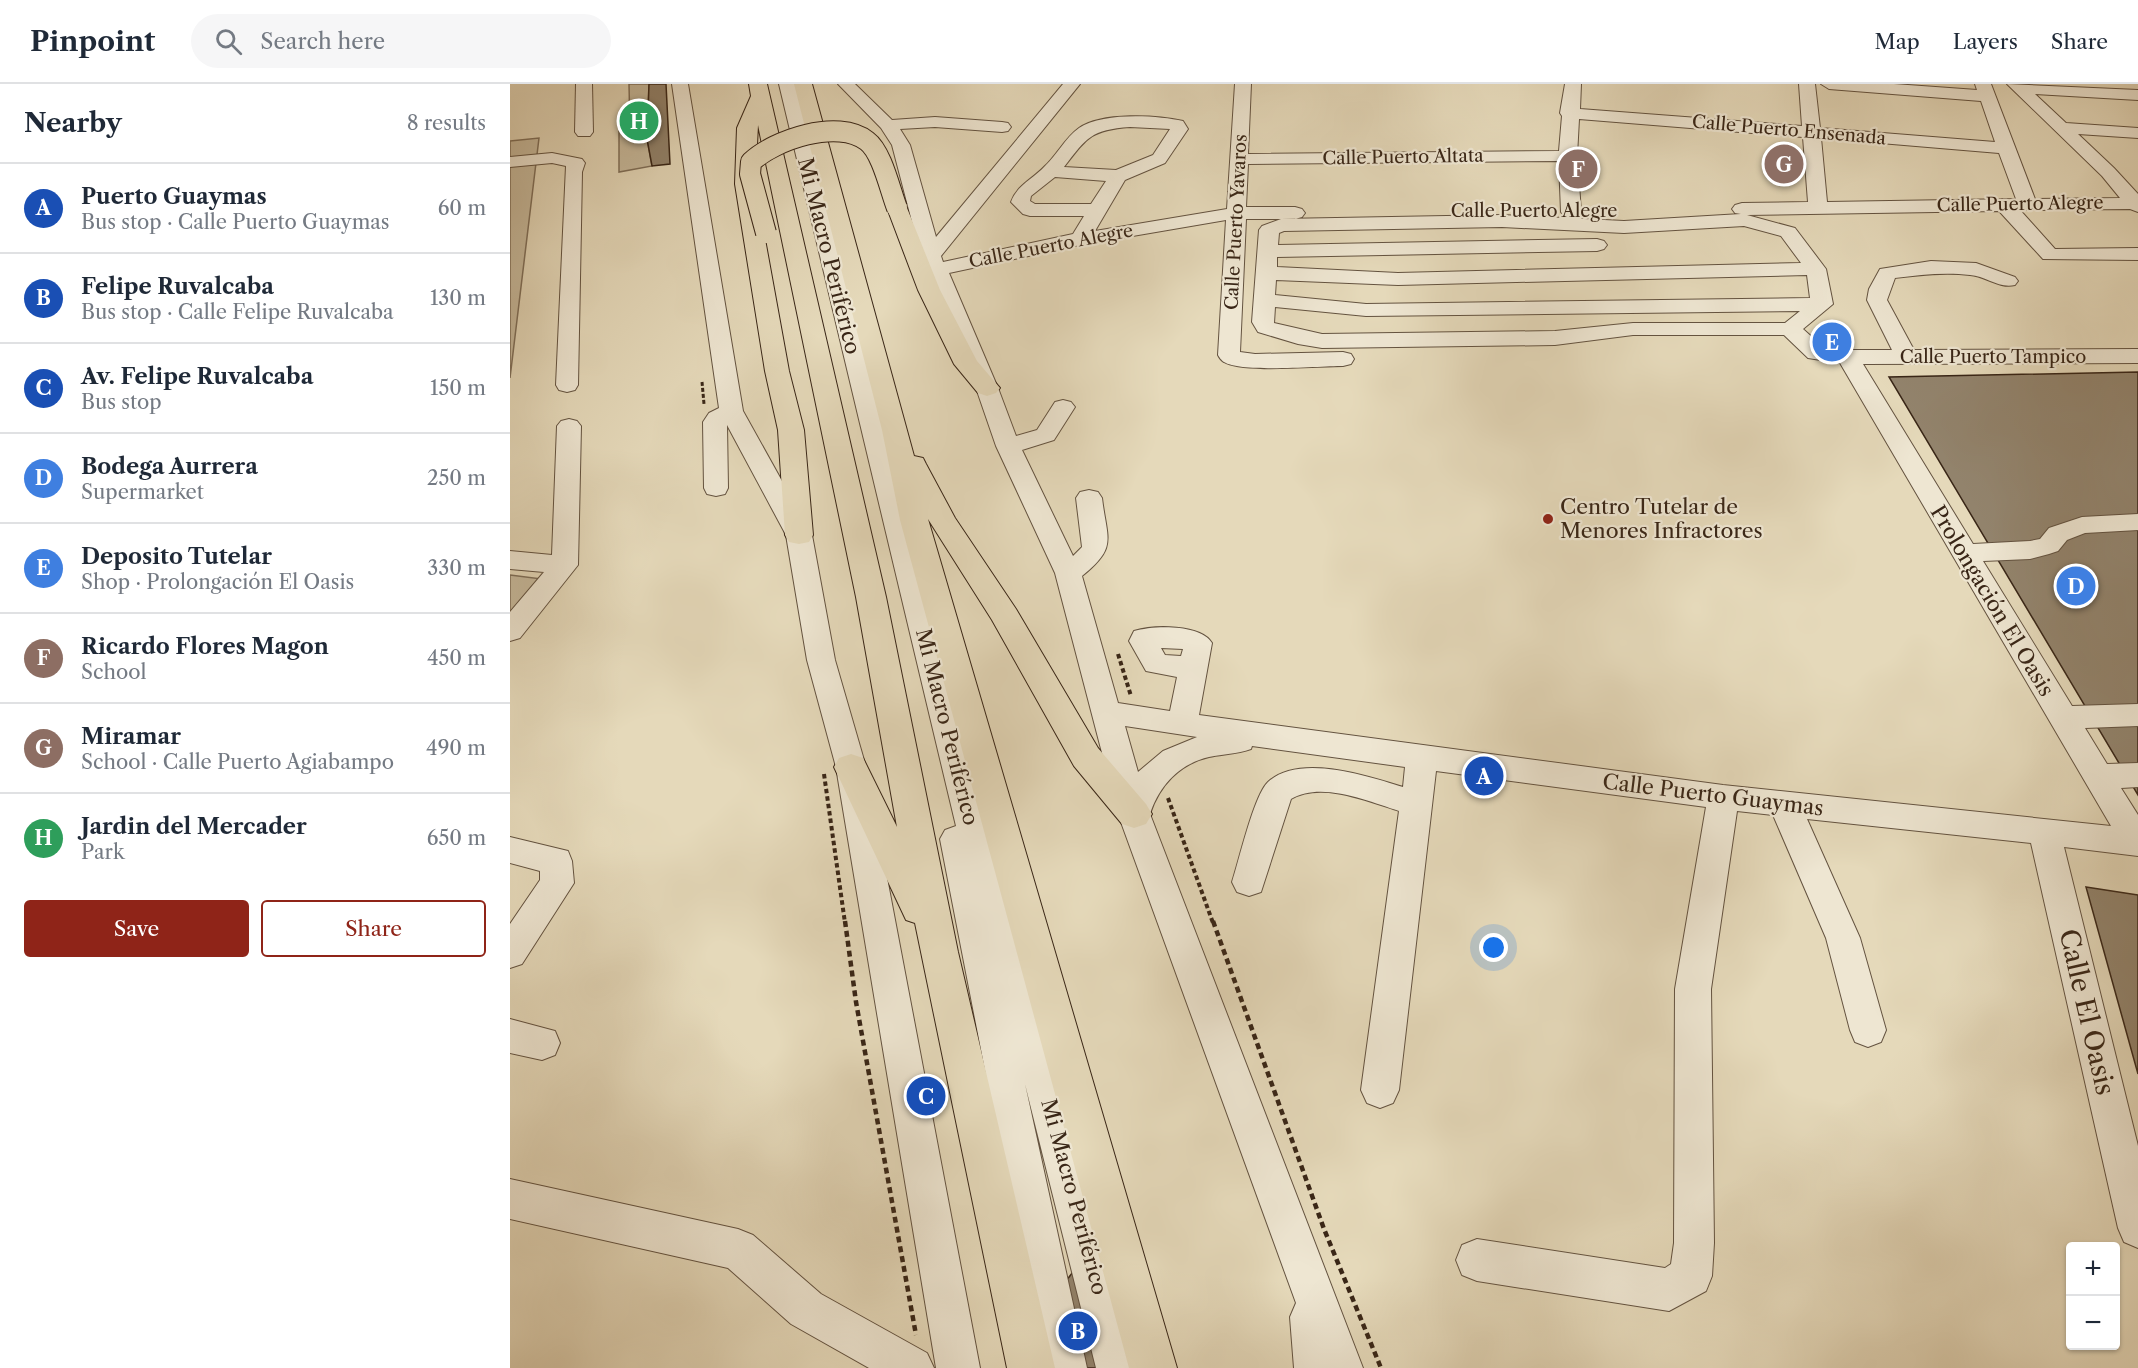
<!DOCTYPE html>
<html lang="en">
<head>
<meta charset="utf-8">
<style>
	:root { --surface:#fff; --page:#f6f6f7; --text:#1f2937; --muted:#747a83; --line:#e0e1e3; --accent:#8f2418 }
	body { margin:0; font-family:"Libre Caslon Text",serif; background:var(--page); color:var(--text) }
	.controls { position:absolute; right:18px; bottom:18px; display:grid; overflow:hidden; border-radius:6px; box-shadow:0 2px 4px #0004 }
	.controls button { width:54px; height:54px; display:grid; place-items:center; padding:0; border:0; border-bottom:2px solid var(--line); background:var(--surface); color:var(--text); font:30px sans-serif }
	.you { position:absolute; left:984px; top:864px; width:21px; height:21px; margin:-15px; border:4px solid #fff; border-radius:50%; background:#1a73e8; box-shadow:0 0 0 9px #1a73e833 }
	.badge { display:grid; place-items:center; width:39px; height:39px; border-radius:50%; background:var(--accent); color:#fff; font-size:20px; font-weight:700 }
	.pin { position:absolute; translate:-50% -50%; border:3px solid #fff; box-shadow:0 2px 6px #0006 }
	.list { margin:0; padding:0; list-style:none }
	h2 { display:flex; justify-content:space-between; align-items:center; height:78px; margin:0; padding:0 24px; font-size:26px }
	h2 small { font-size:20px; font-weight:400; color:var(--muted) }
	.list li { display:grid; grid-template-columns:39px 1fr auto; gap:18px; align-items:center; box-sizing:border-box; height:90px; padding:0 24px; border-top:2px solid var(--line) }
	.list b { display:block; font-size:22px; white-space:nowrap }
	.list p { margin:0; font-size:20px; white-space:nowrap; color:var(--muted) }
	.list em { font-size:20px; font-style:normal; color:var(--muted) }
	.actions { display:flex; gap:12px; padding:18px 24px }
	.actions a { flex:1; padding:14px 0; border:2px solid var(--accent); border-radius:6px; text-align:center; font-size:21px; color:var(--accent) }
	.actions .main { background:var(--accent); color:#fff }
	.icon { flex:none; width:33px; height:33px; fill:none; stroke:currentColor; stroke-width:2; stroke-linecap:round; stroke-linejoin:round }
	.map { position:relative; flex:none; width:1628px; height:1284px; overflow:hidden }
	header { display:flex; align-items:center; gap:36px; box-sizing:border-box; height:84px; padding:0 30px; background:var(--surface); border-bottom:2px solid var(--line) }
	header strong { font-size:28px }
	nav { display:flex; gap:33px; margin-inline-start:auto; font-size:21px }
	.search { width:420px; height:54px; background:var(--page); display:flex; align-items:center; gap:15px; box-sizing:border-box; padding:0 21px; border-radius:33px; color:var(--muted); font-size:22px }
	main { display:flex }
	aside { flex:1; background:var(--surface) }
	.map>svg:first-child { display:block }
</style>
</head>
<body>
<header>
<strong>Pinpoint</strong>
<div class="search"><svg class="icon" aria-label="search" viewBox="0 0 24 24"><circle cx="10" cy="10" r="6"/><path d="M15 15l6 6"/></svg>Search here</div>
<nav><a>Map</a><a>Layers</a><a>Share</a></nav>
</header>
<main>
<aside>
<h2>Nearby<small>8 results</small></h2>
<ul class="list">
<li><span class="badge" style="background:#1a4fb4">A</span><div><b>Puerto Guaymas</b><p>Bus stop · Calle Puerto Guaymas</p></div><em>60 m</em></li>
<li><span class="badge" style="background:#1a4fb4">B</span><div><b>Felipe Ruvalcaba</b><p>Bus stop · Calle Felipe Ruvalcaba</p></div><em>130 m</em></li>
<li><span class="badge" style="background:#1a4fb4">C</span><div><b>Av. Felipe Ruvalcaba</b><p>Bus stop</p></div><em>150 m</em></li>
<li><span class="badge" style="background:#3f7fe0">D</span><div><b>Bodega Aurrera</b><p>Supermarket</p></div><em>250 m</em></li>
<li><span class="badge" style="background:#3f7fe0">E</span><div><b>Deposito Tutelar</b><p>Shop · Prolongación El Oasis</p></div><em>330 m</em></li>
<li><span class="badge" style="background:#8d6e63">F</span><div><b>Ricardo Flores Magon</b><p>School</p></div><em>450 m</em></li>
<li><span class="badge" style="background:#8d6e63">G</span><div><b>Miramar</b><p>School · Calle Puerto Agiabampo</p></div><em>490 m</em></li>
<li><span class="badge" style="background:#2e9e5b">H</span><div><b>Jardin del Mercader</b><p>Park</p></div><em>650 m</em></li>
</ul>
<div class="actions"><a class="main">Save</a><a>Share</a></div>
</aside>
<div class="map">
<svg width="1628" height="1284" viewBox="0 0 1628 1284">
	<rect width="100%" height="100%" fill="#e5d9ba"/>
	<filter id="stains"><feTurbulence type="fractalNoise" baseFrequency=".00333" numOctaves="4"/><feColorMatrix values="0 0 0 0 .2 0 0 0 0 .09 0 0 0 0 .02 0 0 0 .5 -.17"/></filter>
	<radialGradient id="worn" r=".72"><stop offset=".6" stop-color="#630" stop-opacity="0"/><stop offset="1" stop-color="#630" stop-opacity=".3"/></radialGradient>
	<g fill="#c8bb9e" stroke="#80705a" stroke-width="1.5">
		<path d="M119,0h20l-2,55 5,27 -33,6v-41l11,-2z"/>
		<path d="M29,54l-29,240v-237z"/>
		<path d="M0,491l32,4 -32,38z"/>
	</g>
	<g fill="#92836c" stroke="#392617" stroke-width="1.5">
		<path d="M139,0h17l4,80 -18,2 -5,-27z"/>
		<path d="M1628,288v423l-249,-418z"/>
		<path d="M1576,803l52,8v179z"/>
		<path d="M566,1184l25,100h-28l-17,-74z"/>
	</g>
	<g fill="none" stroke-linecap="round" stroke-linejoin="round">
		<defs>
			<g id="minor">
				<path d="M66,0h16l1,48 -3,4h-12l-3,-4z"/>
				<path d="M162,0h16l55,327 69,124 23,125 31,107 114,601h-44l-100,-601 -29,-107 -21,-125 -59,-110 1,63 -3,6 -9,2 -9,-2 -3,-6 -1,-66 6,-9 10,-5z"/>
				<path d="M269,0h16l197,757 36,116 112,411h-44l-71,-284 62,284h-44l-103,-529 5,-9 11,-4z"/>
				<path d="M328,0h17l37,36 43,-3 67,5 6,1 3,4 -3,4 -6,1 -67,-5 -35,2 10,16 26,92 127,-153h17l-139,172 2,6 130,-28 11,-18h-54l-7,-2 -12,-12c6,-17 22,-23 34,-36 12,-11 20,-28 34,-38 23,-16 78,-13 104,-7l5,8 -23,34 -40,17 -30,51 132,-22 8,-125h16l-3,70 311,-3 3,-35 -2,-3 5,-29h16l-1,25 222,17 -3,-42h16l5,44 175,14 -14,-41 -152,-12 -8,-5h73l83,6 -2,-6h16l44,115 85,-1 -18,-22 -95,-92 131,6v10l-103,-6 31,29 72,5v10l-60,-4 36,34 24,26v18l-8,-3 -110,1 35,39 83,-1v12l-95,-1 -44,-48 -252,4 48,13 31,41 7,35 -30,25 20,18 25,3h44l-25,-50 2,-11 11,-20 51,-8 45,2 39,14 3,4 -3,4c-16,4 -29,-9 -45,-10 -26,-3 -50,0 -75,3l-8,22 27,50 224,-1v14l-275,1 110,180 57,-3 10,-2 9,-11 33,-11 56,-3v16l-53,3 -18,7 -9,11 -9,3 -19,5 -47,2 89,145 66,-2v22l-53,2 22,36 31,-1v24l-17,1 17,27v41l-74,-9 74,299v102l-14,-6 -6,-14 -87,-385 -224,-24 53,119 26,92 -5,12 -13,5 -13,-5 -5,-12 -24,-92 -53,-123 -36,-4 -26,178 3,254 -2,33 -6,15 -37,20 -192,-30 -15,-6 -6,-15 6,-15 15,-6 188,29 6,-4 3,-21 1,-254 31,-182 -270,-36 -37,319 -6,13 -13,5 -13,-5 -6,-13 38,-279c-31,-10 -78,-30 -108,-12l-30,93 -12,4 -12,-4 -5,-10c7,-21 22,-87 36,-100 31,-29 100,-6 135,5l2,-20 -153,-21 -1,3c-14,5 -28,5 -42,8 -30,7 -50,29 -59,57l213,554h-69l-4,-51 6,-14 -178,-489 -63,-241 -59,-127 -20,-58 -55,-132 -29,-111 -11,-17zM1069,35l224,18 5,65 -66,1 -7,2 -3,4 3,4 6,1 -117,7 -122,-6 -221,4 -19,7 -3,4 -7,92 6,10 40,12 24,4 233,-3 78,-10h151l24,23 32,5 271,463 -388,-41 -524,-70 13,-72c-11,-19 -58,-18 -78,-12l-5,10 17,30 31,6 -7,34 -52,-8 -36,-127c36,-29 25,-36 20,-78l-4,-6 -9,-2 -9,2 -4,6 6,49 -9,9 -51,-106 32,-10 21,-33 -4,-5 -8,-2 -8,2 -18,28 -21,6 -18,-48 -49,-115 131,-28 146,-25 -8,135c1,2 4,6 6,7 17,11 95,4 119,4l8,-2 3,-5 -3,-5 -8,-2 -88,2 -15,-2 6,-133h49l7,-2 3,-4 -3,-4 -7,-2h-49l2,-43 311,-3 2,51 3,4h14l3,-4 -4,-56zM620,43l40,2 -17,26 -37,15 -52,-3c23,-30 27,-37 66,-40zM1311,54l178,15 17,46 -189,3zM545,93l51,4 -15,23h-56l-5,-3 1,-5zM1234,142l37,10 20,27 -403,10 -121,-6v-10l320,-6 7,-2 3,-4 -3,-4 -7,-2 -319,6 1,-12 5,-2 218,-4 122,6zM1297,191l3,23 -444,6 -91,-9 1,-15 122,5zM765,223l91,9 434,-5 -15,12h-152l-78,8 -233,3 -48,-11zM651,564l22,1 -2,7 -16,-1zM615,642l72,11 -34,14 -25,21z"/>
				<path d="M42,69l30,6 3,4 -3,9 -4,213 -3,5 -8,2 -8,-2 -3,-5 10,-219 -14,-3 -42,4v-10z"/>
				<path d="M59,335l8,2 4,5 -3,139 -58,73 -10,3v-29l34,-40 -34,-3v-18l42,4 5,-129 4,-5z"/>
				<path d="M0,753l58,14 4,10 2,22 -52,81 -12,4v-44l30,-44v-9l-30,-8z"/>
				<path d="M0,935l45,12 5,12 -5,12 -13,5 -32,-7z"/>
				<path d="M0,1095l228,50 15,6 68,59 106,59 7,15h-65l-78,-44 -63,-56 -218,-49z"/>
			</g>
			<g id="highway">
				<path d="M239,0h18l119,513 72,355 97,416h-48l-92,-445 -9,-3 -72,-153 5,-9 12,-4 12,4 34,69 -41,-230 -98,-472 -3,59 34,187 15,59 9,105 -4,7 -10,2 -10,-2 -4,-7 -7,-105 -13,-59 -30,-187 2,-56 14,-32z"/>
				<path d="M284,0h18l102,372 9,2 3,6 29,54 61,91 82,139 48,56 6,10 -6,10 -12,4 -12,-4 -48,-58 -82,-146 -64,-101 249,849h-48l-229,-848 -18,-90z"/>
				<path d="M387,118l7,2 3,4 33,82 37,71 23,27 -4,5 -9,3 -9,-3 -24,-29 -36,-74 -31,-82 3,-4z"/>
			</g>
		</defs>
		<use href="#minor" stroke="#645340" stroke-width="2"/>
		<use href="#highway" stroke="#392617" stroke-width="2"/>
		<path stroke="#392617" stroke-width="3" stroke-dasharray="4 2" stroke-linecap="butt" d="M192,298l2,22"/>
		<g stroke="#392617" stroke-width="4" stroke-dasharray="4.5 3" stroke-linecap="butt">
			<path d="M608,570l13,42"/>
			<path d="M314,690l21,149"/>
			<path d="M658,714l45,125"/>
		</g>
		<g stroke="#392617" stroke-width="4.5" stroke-dasharray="6 4" stroke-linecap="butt">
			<path d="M335,837l11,81 60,333"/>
			<path d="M703,837l111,308 57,139"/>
		</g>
		<use href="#minor" fill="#eee6d2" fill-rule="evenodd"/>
		<use href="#highway" fill="#e5d9ba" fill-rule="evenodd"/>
		<defs>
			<path id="highway-bridge" d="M256,149l-16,-59 1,-12c23,-22 87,-44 116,-21 15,11 23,49 30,67"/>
		</defs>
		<use href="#highway-bridge" stroke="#392617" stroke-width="22" stroke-linecap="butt"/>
		<use href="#highway-bridge" stroke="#e5d9ba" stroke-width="20"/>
	</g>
	<circle fill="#8f2418" stroke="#eee6d2" stroke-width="2" cx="1038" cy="435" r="6"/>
	<g text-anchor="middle" stroke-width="4.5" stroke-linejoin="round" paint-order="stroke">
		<g font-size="18" fill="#392617" stroke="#eee6d2">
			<text transform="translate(1279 46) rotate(5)" y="6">Calle Puerto Ensenada</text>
			<text transform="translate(893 73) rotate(-1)" y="6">Calle Puerto Altata</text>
			<text transform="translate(1510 120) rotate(-1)" y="6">Calle Puerto Alegre</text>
			<text x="1024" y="133">Calle Puerto Alegre</text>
			<text transform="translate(726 138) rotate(-87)" y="6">Calle Puerto Yavaros</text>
			<text transform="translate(541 162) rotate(-11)" y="6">Calle Puerto Alegre</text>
			<text x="1483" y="279">Calle Puerto Tampico</text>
		</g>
		<g font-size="21" fill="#392617" stroke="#eee6d2">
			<text transform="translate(319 172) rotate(76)" y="7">Mi Macro Periférico</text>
			<text transform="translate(1482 517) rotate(59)" y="7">Prolongación El Oasis</text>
			<text transform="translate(437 643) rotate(76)" y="7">Mi Macro Periférico</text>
			<text transform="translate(1203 711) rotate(7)" y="7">Calle Puerto Guaymas</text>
			<text transform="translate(564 1113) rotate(75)" y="7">Mi Macro Periférico</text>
		</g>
		<g font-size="21" fill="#392617" stroke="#eee6d2" text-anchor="start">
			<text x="1050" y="430">Centro Tutelar de<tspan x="1050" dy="24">Menores Infractores</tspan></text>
		</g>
		<g font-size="26" fill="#392617" stroke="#eee6d2">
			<text transform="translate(1577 928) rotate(77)" y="9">Calle El Oasis</text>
		</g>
	</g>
	<rect width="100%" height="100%" filter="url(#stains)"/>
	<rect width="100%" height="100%" fill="url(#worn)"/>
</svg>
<div class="controls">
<button>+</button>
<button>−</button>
</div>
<div class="you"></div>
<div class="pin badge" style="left:974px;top:692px;background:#1a4fb4">A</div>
<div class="pin badge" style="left:568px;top:1247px;background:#1a4fb4">B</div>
<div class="pin badge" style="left:416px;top:1012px;background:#1a4fb4">C</div>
<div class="pin badge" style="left:1566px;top:502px;background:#3f7fe0">D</div>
<div class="pin badge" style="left:1322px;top:258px;background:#3f7fe0">E</div>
<div class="pin badge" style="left:1068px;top:85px;background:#8d6e63">F</div>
<div class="pin badge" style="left:1274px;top:80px;background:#8d6e63">G</div>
<div class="pin badge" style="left:129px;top:37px;background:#2e9e5b">H</div>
</div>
</main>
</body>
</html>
